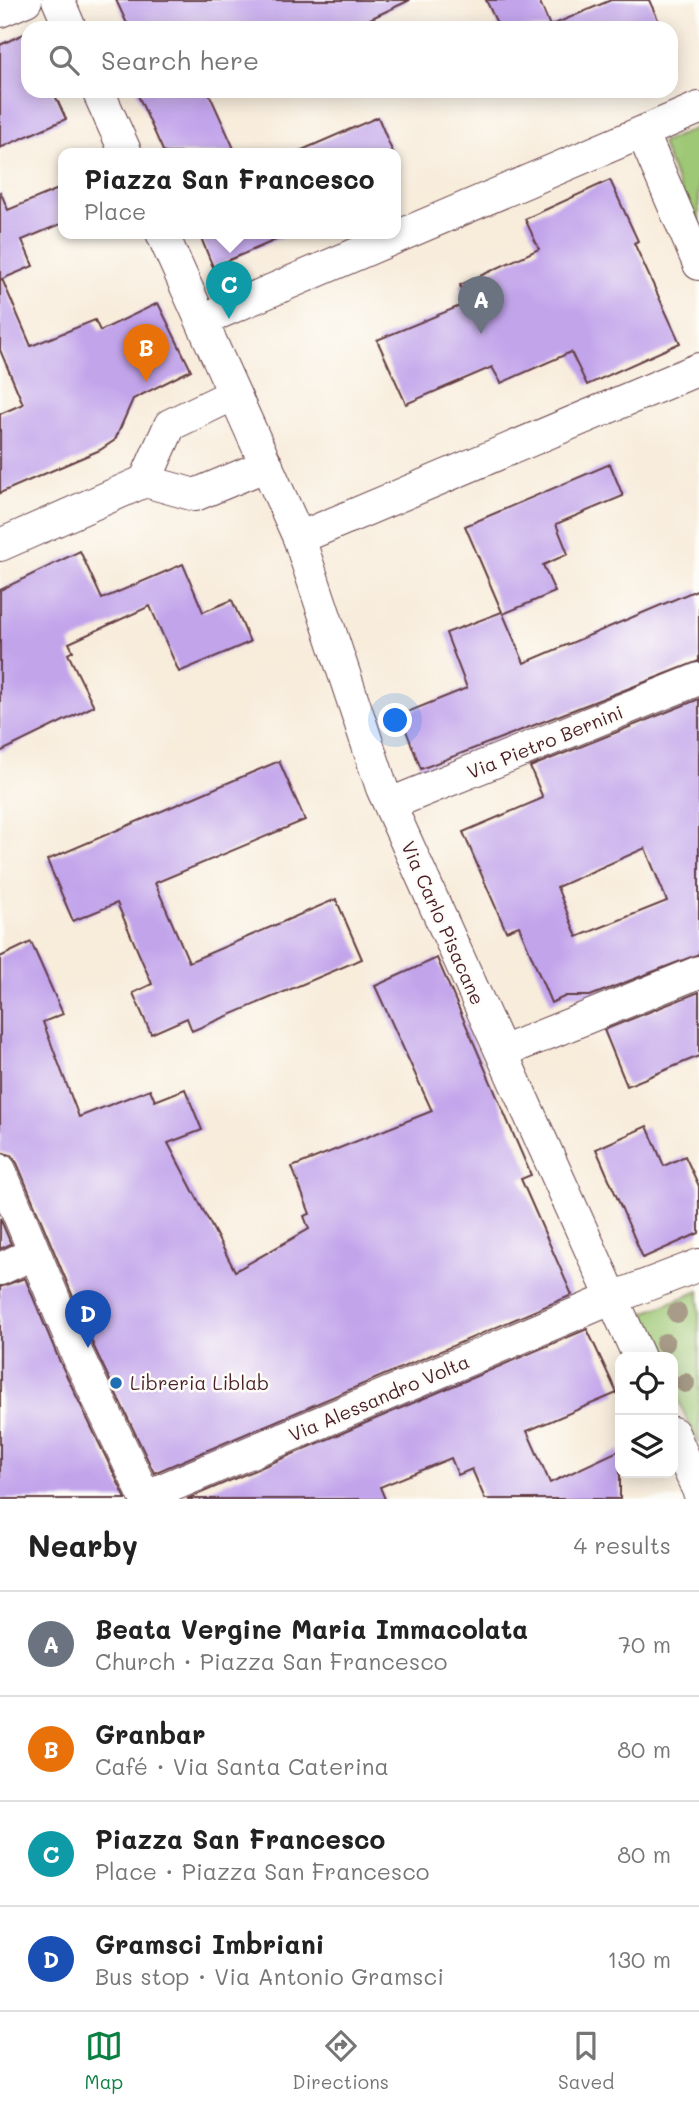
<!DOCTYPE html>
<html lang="en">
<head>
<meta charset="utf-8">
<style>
	:root { --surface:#fff; --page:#f2f2f2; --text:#222; --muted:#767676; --line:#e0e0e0; --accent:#0b8043 }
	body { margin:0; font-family:Mali,sans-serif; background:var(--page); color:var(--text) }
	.controls { position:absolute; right:21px; bottom:21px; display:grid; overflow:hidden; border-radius:14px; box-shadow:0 4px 18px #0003 }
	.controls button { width:63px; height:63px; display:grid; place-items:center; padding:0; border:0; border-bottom:2px solid var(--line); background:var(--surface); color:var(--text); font:35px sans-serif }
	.you { position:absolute; left:396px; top:721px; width:24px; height:24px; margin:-18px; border:5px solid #fff; border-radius:50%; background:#1a73e8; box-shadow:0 0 0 10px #1a73e833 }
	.badge { display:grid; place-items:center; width:46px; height:46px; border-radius:50%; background:var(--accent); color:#fff; font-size:23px; font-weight:700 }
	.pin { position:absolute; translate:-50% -58px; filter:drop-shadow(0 2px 4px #0008) }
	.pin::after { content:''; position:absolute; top:37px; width:24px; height:21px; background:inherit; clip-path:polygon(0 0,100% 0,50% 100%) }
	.popup { position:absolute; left:58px; top:148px; width:343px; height:91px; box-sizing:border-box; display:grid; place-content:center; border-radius:14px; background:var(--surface); filter:drop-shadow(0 2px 5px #0005); font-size:23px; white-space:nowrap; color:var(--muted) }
	.popup b { font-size:26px; color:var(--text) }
	.popup::after { content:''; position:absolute; left:50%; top:100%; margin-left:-14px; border:14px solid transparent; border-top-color:var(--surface) }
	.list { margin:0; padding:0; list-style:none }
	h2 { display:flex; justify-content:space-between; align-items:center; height:91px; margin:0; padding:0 28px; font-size:30px }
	h2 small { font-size:23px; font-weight:400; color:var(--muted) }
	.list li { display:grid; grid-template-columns:46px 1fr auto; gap:21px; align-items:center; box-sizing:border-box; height:105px; padding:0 28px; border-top:2px solid var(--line) }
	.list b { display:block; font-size:26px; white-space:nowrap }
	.list p { margin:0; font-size:23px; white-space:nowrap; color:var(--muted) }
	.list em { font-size:23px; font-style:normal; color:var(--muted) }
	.icon { flex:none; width:38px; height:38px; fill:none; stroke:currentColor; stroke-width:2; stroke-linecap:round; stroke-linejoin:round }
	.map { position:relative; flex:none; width:699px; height:1499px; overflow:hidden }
	.search { position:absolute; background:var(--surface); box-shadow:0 4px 18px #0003; left:21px; right:21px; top:21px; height:77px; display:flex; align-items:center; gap:18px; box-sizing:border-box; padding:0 24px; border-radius:21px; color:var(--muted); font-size:26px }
	.sheet { height:511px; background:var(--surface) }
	nav { display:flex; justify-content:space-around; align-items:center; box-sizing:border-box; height:98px; border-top:2px solid var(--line); background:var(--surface); font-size:19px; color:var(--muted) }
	nav a { display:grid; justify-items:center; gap:4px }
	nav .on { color:var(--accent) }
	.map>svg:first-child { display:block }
</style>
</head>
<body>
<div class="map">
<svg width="699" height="1499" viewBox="0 0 699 1499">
	<rect width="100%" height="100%" fill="#fdfcf7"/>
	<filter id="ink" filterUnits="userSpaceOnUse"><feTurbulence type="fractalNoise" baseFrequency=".0143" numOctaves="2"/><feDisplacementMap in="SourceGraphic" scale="14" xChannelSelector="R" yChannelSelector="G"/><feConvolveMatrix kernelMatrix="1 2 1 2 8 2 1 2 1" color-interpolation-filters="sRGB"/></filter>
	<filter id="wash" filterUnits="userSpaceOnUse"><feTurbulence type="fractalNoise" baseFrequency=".00686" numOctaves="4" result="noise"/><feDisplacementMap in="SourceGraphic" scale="28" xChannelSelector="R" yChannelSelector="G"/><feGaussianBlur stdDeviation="1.57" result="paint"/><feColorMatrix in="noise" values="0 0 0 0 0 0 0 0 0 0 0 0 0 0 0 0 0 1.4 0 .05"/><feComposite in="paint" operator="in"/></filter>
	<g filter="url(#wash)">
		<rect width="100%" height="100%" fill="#f8ecdb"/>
		<g fill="#9ec875" stroke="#747450" stroke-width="2">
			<path d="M699,127v108l-38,-92z"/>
			<path d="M699,1291v153l-26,-54v-33h-16l-20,-41z"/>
		</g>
		<g id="blocks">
			<g fill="#c2a4eb" fill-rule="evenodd">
				<path d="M116,0h294l-59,28h-222z"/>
				<path d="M486,0h53l11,26 61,-26h38l13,28h-163z"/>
				<path d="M28,32v59h25l13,28 -66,29v-103z"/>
				<path d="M136,91h72l28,62h-72z"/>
				<path d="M378,117l15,36h-98z"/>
				<path d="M610,180l28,61 -4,2 46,100 -93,42 -16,-33 -70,31 -9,-16 -86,37 -29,-64 88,-36 -5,-19 79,-36 -14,-30z"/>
				<path d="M63,187v36l-41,17 11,26 -31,13 29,67 64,-26 5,11 58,-28 33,67 -58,29 -18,41 -15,10 -100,43v-79l23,-10 -23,-54v-159l8,19z"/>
				<path d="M199,233h93l-79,34z"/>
				<path d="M610,464l13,32 -67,28 12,30 -25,11 12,27 -52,22 21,49 175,-74v72l-278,108 -21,-54 67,-27 -21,-55 56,-21 -37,-86z"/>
				<path d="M80,551l22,48 81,-35 20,48 29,-12 18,42 -71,30 -29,-66 -81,37 4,8 -5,3 26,52 -94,46v-162z"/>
				<path d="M699,699v255l-109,42h-24l-15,7 -32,-77 -13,5 -43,-99 80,-34 -13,-31zM645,848l22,53 -90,36 -20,-50z"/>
				<path d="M279,761l26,59 -150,63 34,79 147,-63 26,60 -170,72 -5,-13 -36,16 -18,-41 19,-9 -35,-81 -44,18 -26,-61z"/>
				<path d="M31,942l32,72 -20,8 36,95 71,-28 5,12 30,-12 17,41 -34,13 67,128 74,-42 -5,-13 6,-2 -18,-47 140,-56 -57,-125 62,-28 94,217 -10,4 51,116 -418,178 -60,-126 -77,-184 -6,-8 -11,-3v-195z"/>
				<path d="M699,992v64l-72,30 -23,-56z"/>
				<path d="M647,1126l17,40 21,-10 14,30v47l-56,25 -47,-109z"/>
				<path d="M0,1218l11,26 -11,5z"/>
				<path d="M25,1278l35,84 66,137h-126v-212z"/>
				<path d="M587,1329l30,64 -90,38 23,52 70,-33v49h-135l-13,-30 -14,6 -7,-17 -71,29 5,12h-198z"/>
			</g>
		</g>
	</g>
	<g filter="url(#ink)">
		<use href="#blocks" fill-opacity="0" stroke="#643e45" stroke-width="2"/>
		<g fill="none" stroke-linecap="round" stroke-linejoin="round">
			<defs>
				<g id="street">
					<path d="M58,0l12,28"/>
					<path d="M0,11l26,-11"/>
					<path d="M98,91l28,62"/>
					<path d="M643,134l56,130"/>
					<path d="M162,233l137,305 83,250 257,569"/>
					<path d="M202,320l497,-212"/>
					<path d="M145,481l25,-56 64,-31"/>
					<path d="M299,538l400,-169"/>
					<path d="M0,545l145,-64 50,14 72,-30"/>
					<path d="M390,804l309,-125"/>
					<path d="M502,1052l197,-80"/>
					<path d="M0,1170l77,184 69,145"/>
					<path d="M0,1269l26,-12 6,-9"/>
					<path d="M673,1433l26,59"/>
					<path d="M145,1497l468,-199 86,-33"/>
				</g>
			</defs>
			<use href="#street" stroke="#643e45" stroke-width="34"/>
			<use href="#street" stroke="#fff" stroke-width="32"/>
		</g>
		<g fill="#a89c88">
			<circle cx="677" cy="1313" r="10"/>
			<circle cx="665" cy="1343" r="10"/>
			<circle cx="685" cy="1383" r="10"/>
		</g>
	</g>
	<circle fill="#1f6fb2" stroke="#fdfcf7" stroke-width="2.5" cx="116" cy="1383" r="7"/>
	<g text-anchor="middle" stroke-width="5" stroke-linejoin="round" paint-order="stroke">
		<g font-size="19" fill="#4a1f2b" stroke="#fdfcf7">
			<text transform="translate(545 742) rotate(-22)" y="7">Via Pietro Bernini</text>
			<text transform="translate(443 923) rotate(66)" y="7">Via Carlo Pisacane</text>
			<text transform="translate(379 1398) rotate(-23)" y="7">Via Alessandro Volta</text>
		</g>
		<g font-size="19" fill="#4a1f2b" stroke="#fdfcf7" text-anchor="start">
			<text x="130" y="1390">Libreria Liblab</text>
		</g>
	</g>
</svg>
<div class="controls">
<button><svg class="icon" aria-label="locate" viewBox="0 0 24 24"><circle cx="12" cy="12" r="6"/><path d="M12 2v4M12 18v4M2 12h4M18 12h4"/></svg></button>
<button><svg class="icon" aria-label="layers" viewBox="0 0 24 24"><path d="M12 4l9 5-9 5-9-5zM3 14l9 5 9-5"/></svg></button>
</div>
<div class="you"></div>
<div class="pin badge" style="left:481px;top:334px;background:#6b7280">A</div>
<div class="pin badge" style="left:146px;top:382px;background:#e8710a">B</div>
<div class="pin badge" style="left:229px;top:319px;background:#0f9aa8">C</div>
<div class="popup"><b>Piazza San Francesco</b>Place</div>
<div class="pin badge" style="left:88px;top:1348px;background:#1a4fb4">D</div>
<div class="search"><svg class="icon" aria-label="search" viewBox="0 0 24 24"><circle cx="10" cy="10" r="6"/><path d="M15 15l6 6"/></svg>Search here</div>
</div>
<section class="sheet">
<h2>Nearby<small>4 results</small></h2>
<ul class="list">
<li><span class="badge" style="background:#6b7280">A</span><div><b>Beata Vergine Maria Immacolata</b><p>Church · Piazza San Francesco</p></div><em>70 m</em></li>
<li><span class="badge" style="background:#e8710a">B</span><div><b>Granbar</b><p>Café · Via Santa Caterina</p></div><em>80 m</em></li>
<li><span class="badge" style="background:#0f9aa8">C</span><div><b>Piazza San Francesco</b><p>Place · Piazza San Francesco</p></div><em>80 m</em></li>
<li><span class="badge" style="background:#1a4fb4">D</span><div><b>Gramsci Imbriani</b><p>Bus stop · Via Antonio Gramsci</p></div><em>130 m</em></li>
</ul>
</section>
<nav>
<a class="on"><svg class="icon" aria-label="map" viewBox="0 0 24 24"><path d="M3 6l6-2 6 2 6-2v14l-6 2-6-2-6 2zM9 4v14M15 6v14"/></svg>Map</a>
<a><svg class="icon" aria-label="directions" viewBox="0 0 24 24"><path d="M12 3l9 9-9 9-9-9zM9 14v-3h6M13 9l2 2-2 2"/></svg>Directions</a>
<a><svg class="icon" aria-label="saved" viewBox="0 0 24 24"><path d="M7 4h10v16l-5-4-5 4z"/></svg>Saved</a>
</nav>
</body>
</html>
